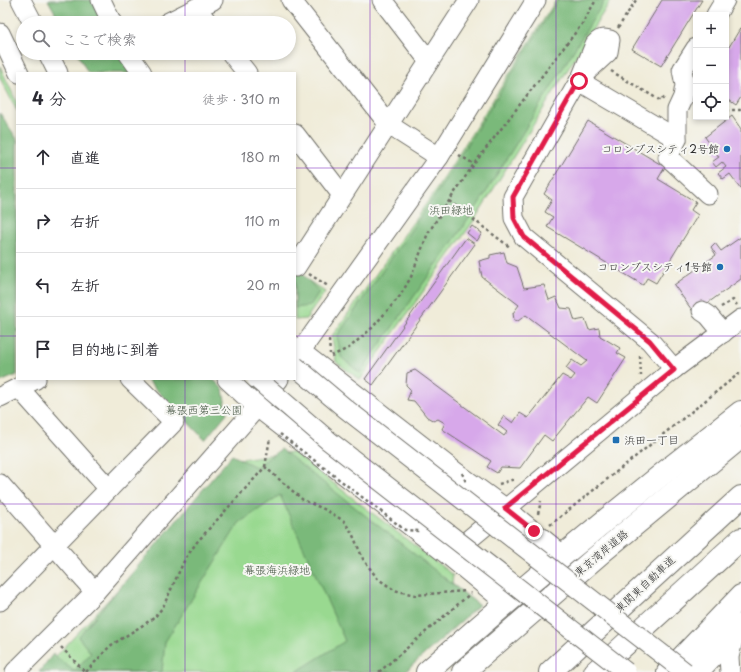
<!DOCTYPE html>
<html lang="ja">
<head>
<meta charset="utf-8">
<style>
	:root { --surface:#fff; --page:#f2f2f3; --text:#2b2b33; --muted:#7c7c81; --line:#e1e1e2 }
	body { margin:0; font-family:"Playpen Sans","Klee One",sans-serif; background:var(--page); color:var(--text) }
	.controls { position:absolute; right:12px; top:12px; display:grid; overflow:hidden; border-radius:0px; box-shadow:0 2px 6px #0003 }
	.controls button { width:36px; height:36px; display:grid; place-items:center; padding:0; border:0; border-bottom:1px solid var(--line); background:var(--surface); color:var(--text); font:20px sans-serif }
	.stop { position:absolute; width:12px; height:12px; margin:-9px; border:3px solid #e11d48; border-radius:50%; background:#fff }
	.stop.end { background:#e11d48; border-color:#fff; box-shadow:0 1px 4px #0008 }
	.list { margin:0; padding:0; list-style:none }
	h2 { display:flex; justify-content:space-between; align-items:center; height:52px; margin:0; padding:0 16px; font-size:17px }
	h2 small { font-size:13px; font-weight:400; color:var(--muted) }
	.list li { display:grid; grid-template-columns:26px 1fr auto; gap:12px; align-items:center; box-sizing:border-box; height:64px; padding:0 16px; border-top:1px solid var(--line) }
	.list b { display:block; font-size:15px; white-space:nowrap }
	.list em { font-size:13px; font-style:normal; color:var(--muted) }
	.icon { flex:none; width:22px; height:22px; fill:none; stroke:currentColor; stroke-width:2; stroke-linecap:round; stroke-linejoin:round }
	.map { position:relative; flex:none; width:741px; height:672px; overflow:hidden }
	.search { position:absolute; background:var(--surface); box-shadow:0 2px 6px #0003; left:16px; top:16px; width:280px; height:44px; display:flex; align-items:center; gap:10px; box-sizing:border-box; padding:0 14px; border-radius:22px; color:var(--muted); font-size:15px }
	.panel { position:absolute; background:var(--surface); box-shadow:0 2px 6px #0003; left:16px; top:72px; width:280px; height:308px; border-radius:0px }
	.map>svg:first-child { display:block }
</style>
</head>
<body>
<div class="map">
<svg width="741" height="672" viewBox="0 0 741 672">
	<rect width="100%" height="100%" fill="#f6f6f2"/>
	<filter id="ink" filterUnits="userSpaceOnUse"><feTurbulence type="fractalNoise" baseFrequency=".025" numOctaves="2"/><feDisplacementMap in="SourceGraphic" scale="8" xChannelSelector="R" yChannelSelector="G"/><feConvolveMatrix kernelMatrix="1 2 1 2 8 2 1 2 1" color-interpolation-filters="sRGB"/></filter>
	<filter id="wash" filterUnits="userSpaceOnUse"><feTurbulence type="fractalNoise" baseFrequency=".012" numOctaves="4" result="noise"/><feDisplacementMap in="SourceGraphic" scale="16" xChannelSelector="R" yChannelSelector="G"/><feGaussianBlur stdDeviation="0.9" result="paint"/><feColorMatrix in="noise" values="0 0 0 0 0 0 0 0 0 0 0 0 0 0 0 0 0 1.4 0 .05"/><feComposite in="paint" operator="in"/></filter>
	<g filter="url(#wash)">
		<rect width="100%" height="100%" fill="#f0ecd9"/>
		<g fill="#99d990" stroke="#62825e">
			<path d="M556,0h55l-138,222 -113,158 -24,-18 -4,-26 104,-146z"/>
			<path d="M0,66l17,37v8l-17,-33z"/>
			<path d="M295,271l30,21 -19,27 -11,1z"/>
			<path d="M293,452l160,123 -3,28 -60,69h-351l20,-19 180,-194z"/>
		</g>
		<g fill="#7ab97a" stroke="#527252">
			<path d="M48,0h46l12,23h-45z"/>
			<path d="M558,0h47l-130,210 -115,163 -19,-16 -4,-21 101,-145z"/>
			<path d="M77,53h45l15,20h-49z"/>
			<path d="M0,113l17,26v236l-17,7z"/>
			<path d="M295,266l24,26 -9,14 -15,2z"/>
			<path d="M146,379h67l10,10 4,24 -22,27z"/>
			<path d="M281,449l198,156 -74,67h-109l49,-31 -65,-146 -41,28 -74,119 -3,30h-123l14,-18 21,17 17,-18 -13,-16 154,-182 24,12z"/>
		</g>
		<g id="blocks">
			<g fill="#d7a8ea">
				<path d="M662,0h40l-41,66 -29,-17z"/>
				<path d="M741,27v70l-5,8 -10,-7v-53l3,2z"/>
				<path d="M732,116l9,13v60l-11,-15 -7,5 -5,-6 8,-6 -4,-5 -6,5 -4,-5 7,-5 -14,-20z"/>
				<path d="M588,121l77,46 -7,12 38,23 -5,8 7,5 -42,68 -9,-5 -4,7 -96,-58 6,-10 -8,-5 7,-12 -8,-6z"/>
				<path d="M472,226l10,7 -5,8 -10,-8z"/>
				<path d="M741,237v42l-47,34 -20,-28 42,-30 -5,-8 4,-4 6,8z"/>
				<path d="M466,238l9,6 -102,141 -8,-6z"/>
				<path d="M504,252l3,11 10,4 7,21 20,-3 5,15 7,-3 5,11 10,1 4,12 10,-2 4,11 10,-2 1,8 20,12 -3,5 9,5 -29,45 -9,-6 -36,44 -8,-6 -24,33 -19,-1 -4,6 -10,-6 4,-6 -49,-32 3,-6 -7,-4 -4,2 -7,-4 -13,-16 -7,-1 4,-10 -5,-5 1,-12 8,-3 89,66 3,-4 -9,-7 6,-9 9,7 7,-10 8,5 34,-43 9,5 4,-5 -9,-7 6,-8 9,6 6,-5 -61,-46 -8,6 -4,-1 -1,-7 6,-8 -37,-28 -3,-16 11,-3v-3z"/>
			</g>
		</g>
	</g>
	<g filter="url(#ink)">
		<use href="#blocks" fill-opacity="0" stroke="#706f68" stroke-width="1"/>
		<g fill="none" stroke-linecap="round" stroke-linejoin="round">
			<defs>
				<g id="minor">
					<path d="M21,0l12,23"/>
					<path d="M101,0l11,23"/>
					<path d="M291,0l98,125 50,32"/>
					<path d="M382,0l47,61"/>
					<path d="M196,8l12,15"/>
					<path d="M716,15l9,-15"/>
					<path d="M167,23l46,-23"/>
					<path d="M0,33l19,40"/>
					<path d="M696,48l-14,22 3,15 -2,12 -6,13v29l-9,18 40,37"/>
					<path d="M48,53l10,20"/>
					<path d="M128,53l14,20"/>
					<path d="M231,53l16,20"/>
					<path d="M582,76l26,-24 2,-12c-6,-2 -10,-2 -15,4l-13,32 -69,121 1,21 10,19 126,104 24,28"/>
					<path d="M579,81l98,58"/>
					<path d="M295,134l47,61"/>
					<path d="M295,265l1,2 173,-267"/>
					<path d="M702,311l6,4 15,18"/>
					<path d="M295,347l162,126 48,35 59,48"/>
					<path d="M295,359l144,-202 97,-157"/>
					<path d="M227,379l30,28 192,149 57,47"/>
					<path d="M19,388l90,101"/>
					<path d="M0,397l36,-18"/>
					<path d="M0,484l95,108"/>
					<path d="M449,556l225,-187 67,-50"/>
					<path d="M0,601l174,-179 -44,-43"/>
					<path d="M15,672l80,-80 162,-185 22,-28"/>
					<path d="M730,672l-1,-15 6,-25"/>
				</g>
				<g id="highway">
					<path d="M427,672c102,-90 207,-177 314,-260"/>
					<path d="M463,672l139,-120 139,-115"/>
					<path d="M550,672l191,-175"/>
					<path d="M595,672l146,-133"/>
					<path d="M668,672l73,-76"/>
					<path d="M697,672l44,-47"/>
				</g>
			</defs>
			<use href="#minor" stroke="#706f68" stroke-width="21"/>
			<use href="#highway" stroke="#706f68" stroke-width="24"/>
			<g stroke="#706f68" stroke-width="2.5" stroke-dasharray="3 3" stroke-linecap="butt">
				<path d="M618,28l18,-28"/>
				<path d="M611,71l50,30 3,-4"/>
				<path d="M726,110h15"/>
				<path d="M459,155l15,9"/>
				<path d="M449,201l62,47"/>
				<path d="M309,274l19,12"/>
				<path d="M721,307l12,-7 4,5"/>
				<path d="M329,340l1,14"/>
				<path d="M331,356l18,-8 23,-20 28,-32 11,-19 17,-44 21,-32 25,-37 108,-140 14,-24"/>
				<path d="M640,356l1,20"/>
				<path d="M265,467l5,-29"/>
				<path d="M499,484l16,-5"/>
				<path d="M538,514l3,-13"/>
				<path d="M550,525l191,-153"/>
				<path d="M61,647l24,25"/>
				<path d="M86,672l24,-26 44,-28 9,-11 22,-48 12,-17 68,-75 38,33 23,10 18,11 8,12 11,26 14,19 17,12 21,5 51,-4"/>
				<path d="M379,672l92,-79"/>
			</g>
			<use href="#minor" stroke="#fff" stroke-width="19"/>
			<use href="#highway" stroke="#fff" stroke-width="22"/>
			<defs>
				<g id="minor-bridge">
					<path d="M295,366l51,43 339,263"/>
					<path d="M257,379l72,62 297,231"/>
				</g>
			</defs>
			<use href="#minor-bridge" stroke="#706f68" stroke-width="21" stroke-linecap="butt"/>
			<g stroke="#706f68" stroke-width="2.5" stroke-dasharray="3 3" stroke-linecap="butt">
				<path d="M280,434l125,96 14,1"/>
				<path d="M462,473l4,9"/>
			</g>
			<use href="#minor-bridge" stroke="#fff" stroke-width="19"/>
		</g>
	</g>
	<g fill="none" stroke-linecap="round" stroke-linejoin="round" filter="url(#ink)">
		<path stroke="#e11d48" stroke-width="5" d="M534,531l-29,-23 169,-138 -24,-29 -126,-104 -10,-19 -1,-21 66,-116"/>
	</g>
	<path fill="none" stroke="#7b2cbf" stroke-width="1" stroke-opacity="0.55" d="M185,0v23M370,0v672M556,0v672M185,53v20M0,168h17M295,168h446M0,336h17M295,336h446M185,379v293M0,504h741"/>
	<g fill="#1f6fb2" stroke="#f6f6f2" stroke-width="1.5">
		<circle cx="727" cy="149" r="4"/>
		<circle cx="720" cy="267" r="4"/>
		<rect x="612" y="436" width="8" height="8" rx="2"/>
	</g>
	<g text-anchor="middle" stroke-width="4" stroke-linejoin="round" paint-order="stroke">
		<g font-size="11" fill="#2b2b2b" stroke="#f6f6f2" text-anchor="end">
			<text x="719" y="153">コロンブスシティ2号館</text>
			<text x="712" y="271">コロンブスシティ1号館</text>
			<text x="624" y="444" text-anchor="start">浜田一丁目</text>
		</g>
		<g font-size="11" fill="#465644" stroke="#f6f6f2">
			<text x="451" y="214">浜田緑地</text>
			<text x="204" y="414">幕張西第三公園</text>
			<text x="277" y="574">幕張海浜緑地</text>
		</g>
		<g font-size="11" fill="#2b2b2b" stroke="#f6f6f2">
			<text transform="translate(601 553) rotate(-40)" y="4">東京湾岸道路</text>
			<text transform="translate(645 584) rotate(-43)" y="4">東関東自動車道</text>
		</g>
	</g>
</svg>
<div class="controls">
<button>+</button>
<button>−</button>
<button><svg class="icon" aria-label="locate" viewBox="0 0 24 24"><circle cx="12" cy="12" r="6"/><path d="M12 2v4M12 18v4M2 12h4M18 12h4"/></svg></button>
</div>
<div class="stop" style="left:579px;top:81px"></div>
<div class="stop end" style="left:534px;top:531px"></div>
<div class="search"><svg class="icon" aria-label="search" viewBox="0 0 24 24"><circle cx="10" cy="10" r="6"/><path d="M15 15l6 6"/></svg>ここで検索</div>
<section class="panel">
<h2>4 分<small>徒歩 · 310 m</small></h2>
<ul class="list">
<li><svg class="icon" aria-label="ahead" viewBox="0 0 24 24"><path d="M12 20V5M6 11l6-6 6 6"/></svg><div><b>直進</b></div><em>180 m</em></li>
<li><svg class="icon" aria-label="right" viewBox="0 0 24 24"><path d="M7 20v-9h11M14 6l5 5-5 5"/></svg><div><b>右折</b></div><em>110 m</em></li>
<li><svg class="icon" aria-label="left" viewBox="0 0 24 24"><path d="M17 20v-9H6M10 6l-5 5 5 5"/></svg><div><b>左折</b></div><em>20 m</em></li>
<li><svg class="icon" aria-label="arrive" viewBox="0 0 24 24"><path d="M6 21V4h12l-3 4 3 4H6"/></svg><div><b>目的地に到着</b></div></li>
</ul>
</section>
</div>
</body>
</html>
